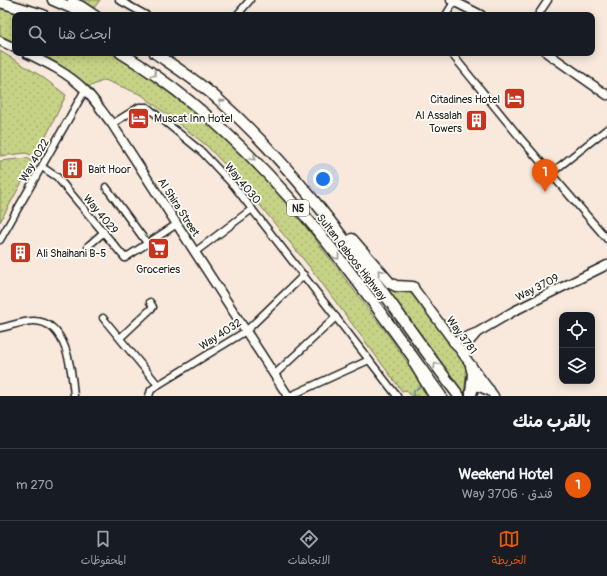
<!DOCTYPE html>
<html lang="ar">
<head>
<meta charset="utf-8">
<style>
	:root { --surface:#171b24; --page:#242831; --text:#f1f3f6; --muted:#9ea1a6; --line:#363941; --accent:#ea580c }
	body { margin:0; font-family:Pangolin,"Playpen Sans Arabic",sans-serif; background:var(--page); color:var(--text); direction:rtl }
	.controls { position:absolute; right:12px; bottom:12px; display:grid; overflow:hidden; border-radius:8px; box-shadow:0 2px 10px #0003 }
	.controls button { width:36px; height:36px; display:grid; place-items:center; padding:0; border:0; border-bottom:1px solid var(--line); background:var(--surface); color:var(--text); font:20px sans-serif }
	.you { position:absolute; left:323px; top:179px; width:14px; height:14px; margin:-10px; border:3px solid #fff; border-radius:50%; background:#1a73e8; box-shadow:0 0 0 6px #1a73e833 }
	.badge { display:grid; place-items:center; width:26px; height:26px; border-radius:50%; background:var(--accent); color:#fff; font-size:13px; font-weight:700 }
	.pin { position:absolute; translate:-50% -33px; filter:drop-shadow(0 1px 2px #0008) }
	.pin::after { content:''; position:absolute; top:21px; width:14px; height:12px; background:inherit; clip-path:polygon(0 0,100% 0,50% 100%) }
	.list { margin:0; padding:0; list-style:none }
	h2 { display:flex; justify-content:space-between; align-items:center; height:52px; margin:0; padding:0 16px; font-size:17px }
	h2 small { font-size:13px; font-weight:400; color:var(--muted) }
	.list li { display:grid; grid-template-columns:26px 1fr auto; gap:12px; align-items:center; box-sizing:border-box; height:72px; padding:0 16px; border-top:1px solid var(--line) }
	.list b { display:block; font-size:15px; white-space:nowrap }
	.list p { margin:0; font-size:13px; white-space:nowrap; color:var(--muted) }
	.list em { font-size:13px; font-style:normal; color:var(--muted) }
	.icon { flex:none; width:22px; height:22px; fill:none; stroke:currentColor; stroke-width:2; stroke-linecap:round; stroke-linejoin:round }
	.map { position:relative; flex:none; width:607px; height:396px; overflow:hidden; direction:ltr }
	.search { position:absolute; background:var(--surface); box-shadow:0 2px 10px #0003; left:12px; right:12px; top:12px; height:44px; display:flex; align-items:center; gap:10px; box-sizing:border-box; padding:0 14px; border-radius:8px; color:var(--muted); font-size:15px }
	.sheet { height:124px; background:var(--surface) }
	nav { display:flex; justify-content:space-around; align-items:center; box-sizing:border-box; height:56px; border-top:1px solid var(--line); background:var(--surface); font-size:11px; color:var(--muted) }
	nav a { display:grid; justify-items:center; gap:2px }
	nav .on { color:var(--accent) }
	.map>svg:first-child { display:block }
</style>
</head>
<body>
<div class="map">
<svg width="607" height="396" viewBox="0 0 607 396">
	<defs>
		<pattern id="grass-dots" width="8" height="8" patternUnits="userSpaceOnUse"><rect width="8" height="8" fill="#c6d285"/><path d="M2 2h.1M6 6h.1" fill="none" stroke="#aab472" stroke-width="1.8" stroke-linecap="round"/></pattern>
	</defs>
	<rect width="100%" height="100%" fill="#f8e9dc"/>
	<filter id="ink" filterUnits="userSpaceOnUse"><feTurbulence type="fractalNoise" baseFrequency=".025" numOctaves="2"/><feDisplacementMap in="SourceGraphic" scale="8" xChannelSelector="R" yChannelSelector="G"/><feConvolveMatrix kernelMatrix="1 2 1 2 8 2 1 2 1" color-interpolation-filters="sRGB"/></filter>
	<g filter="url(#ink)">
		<g fill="url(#grass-dots)" stroke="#717750">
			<path d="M75,0h25l-6,8z"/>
			<path d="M0,8l23,7h-8v30l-15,-7z"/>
			<path d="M0,51l41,25 25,19 -30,62 -10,-4 -26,3z"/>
			<path d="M31,53h79l27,15 87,67 62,66 102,134 43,61h-20l-5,-6 -4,1 -90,-121 -70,-87 -36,-38 -64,-50 -37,-15 -19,8z"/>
			<path d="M27,158l6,4 -33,60v-61z"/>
			<path d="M385,287l24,4 58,75 -3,30z"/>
		</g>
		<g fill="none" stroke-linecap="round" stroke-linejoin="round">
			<path stroke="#5c8396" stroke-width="1.5" d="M413,396l1,-5 7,-5"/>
			<defs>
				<g id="minor">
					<path d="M71,0l11,5 15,10"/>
					<path d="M119,0l27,15"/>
					<path d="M237,15l13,-15"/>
					<path d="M446,15l8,-13"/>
					<path d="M538,15l10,-15"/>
					<path d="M451,53l70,86 86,100"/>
					<path d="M112,124l27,-17h8l55,45 32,34 163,210"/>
					<path d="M42,167l15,10 68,81 52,-34"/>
					<path d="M550,174l57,-45"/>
					<path d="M106,187l41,56"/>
					<path d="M0,240l85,-150"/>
					<path d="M88,246l16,-14"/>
					<path d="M195,252l57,-43"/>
					<path d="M103,318l55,67"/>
					<path d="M0,328c10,-2 23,-7 34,-7 33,0 38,50 40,75"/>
					<path d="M120,338l33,-31 -3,-5"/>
					<path d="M274,375l62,-58"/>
					<path d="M149,396l2,-6 7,-5 88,-54 58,-56"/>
					<path d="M290,396l79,-36"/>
				</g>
				<g id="tertiary">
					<path d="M451,0l30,15"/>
					<path d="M0,41l15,7"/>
					<path d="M26,53c21,10 42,20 59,37 10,10 18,23 27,34l176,272"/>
					<path d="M547,53l60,42"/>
					<path d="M413,287l81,109"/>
					<path d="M453,342l25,-10 36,-21 93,-46"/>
					<path d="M465,357l3,-14 8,-9"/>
					<path d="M413,363l20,33"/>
				</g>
				<g id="trunk">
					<path d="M53,0l35,15"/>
					<path d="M0,2l43,13"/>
					<path d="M121,53c136,81 229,217 320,343"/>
					<path d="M155,53c22,15 44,29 64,47 96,85 163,195 240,296"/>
					<path d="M352,239l38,44 6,3 17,1"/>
					<path d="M471,366l2,8 -2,19"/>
					<path d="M471,394l2,-6 4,-3 12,5"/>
				</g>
			</defs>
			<use href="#minor" stroke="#1c1c1c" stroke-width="9"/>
			<use href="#tertiary" stroke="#1c1c1c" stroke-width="11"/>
			<use href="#trunk" stroke="#1c1c1c" stroke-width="13"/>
			<use href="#minor" stroke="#fdfcf7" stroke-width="6"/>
			<use href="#tertiary" stroke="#fdfcf7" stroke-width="8"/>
			<use href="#trunk" stroke="#fdfcf7" stroke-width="10"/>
		</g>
		<defs><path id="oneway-chevron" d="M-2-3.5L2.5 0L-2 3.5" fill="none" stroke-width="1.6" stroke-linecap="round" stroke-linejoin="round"/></defs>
		<g stroke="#989794">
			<use href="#oneway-chevron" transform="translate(154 74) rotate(36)"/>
			<use href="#oneway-chevron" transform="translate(221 102) rotate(-138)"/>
			<use href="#oneway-chevron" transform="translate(253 158) rotate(47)"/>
			<use href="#oneway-chevron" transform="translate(337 257) rotate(52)"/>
			<use href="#oneway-chevron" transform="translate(380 272) rotate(-131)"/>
			<use href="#oneway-chevron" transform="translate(436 365) rotate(-126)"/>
		</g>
	</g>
	<defs>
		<symbol id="hotel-square" viewBox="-11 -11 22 22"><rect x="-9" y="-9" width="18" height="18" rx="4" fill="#c8321e" stroke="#fdfcf7"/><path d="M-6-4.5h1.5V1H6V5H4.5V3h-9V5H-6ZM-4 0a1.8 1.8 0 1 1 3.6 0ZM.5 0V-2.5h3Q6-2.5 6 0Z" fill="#fff"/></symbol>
		<symbol id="building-square" viewBox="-11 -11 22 22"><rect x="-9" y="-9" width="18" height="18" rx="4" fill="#c8321e" stroke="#fdfcf7"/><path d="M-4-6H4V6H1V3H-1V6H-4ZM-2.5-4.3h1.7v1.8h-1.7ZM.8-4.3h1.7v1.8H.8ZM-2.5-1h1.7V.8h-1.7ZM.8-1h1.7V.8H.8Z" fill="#fff"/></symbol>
		<symbol id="supermarket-square" viewBox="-11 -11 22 22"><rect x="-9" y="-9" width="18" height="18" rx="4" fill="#c8321e" stroke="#fdfcf7"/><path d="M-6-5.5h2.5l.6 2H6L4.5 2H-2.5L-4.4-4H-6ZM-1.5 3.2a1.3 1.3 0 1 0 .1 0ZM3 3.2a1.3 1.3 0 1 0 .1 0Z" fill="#fff"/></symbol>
	</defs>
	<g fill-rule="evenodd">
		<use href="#hotel-square" x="502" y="86" width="25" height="25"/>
		<use href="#hotel-square" x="126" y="106" width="25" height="25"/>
		<use href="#building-square" x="464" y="108" width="25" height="25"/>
		<use href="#building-square" x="60" y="156" width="25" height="25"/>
		<use href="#supermarket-square" x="146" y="236" width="25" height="25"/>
		<use href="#building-square" x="8" y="240" width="25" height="25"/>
	</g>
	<g text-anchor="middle" stroke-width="3.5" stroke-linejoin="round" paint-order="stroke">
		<rect fill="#fdfcf7" stroke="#605f5e" stroke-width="1" x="287" y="200" width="22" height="16" rx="3"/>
		<g font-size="10" font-weight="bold" fill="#1c1c1c">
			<text x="298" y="212">N5</text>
		</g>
		<g font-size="11" fill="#1c1c1c" stroke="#fdfcf7" text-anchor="start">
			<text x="500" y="103" text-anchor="end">Citadines Hotel</text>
			<text x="462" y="119" text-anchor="end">Al Assalah<tspan x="462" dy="13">Towers</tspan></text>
			<text x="154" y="122">Muscat Inn Hotel</text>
			<text x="88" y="173">Bait Hoor</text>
			<text x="36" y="257">Ali Shaihani B-5</text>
			<text x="158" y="273" text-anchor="middle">Groceries</text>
		</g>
		<g font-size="11" fill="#1c1c1c" stroke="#fdfcf7">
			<text transform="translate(34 160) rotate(-60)" y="4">Way 4022</text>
			<text transform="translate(243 183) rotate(50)" y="4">Way 4030</text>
			<text transform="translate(179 207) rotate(57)" y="4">Al Shira Street</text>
			<text transform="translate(101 214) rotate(50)" y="4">Way 4029</text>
			<text transform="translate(352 257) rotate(52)" y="4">Sultan Qaboos Highway</text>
			<text transform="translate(537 287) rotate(-27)" y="4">Way 3709</text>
			<text transform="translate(220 334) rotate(-33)" y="4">Way 4032</text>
			<text transform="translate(462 335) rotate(54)" y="4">Way 3781</text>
		</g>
	</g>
</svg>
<div class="controls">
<button><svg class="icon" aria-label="locate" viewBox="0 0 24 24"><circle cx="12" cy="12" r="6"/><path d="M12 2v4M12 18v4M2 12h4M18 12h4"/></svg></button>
<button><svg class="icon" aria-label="layers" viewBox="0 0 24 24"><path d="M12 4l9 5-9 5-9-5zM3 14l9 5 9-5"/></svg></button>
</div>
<div class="you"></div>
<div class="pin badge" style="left:545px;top:192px">1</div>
<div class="search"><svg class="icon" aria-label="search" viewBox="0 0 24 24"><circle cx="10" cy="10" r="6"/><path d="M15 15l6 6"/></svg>ابحث هنا</div>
</div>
<section class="sheet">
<h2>بالقرب منك<small></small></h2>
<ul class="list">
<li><span class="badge">1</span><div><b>Weekend Hotel</b><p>فندق · Way 3706</p></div><em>270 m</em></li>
</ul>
</section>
<nav>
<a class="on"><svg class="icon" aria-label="map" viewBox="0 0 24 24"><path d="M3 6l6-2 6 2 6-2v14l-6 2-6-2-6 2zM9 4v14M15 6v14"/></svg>الخريطة</a>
<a><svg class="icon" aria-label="directions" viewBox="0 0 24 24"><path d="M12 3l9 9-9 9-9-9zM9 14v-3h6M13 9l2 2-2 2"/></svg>الاتجاهات</a>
<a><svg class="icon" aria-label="saved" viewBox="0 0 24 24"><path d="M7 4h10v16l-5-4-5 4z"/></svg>المحفوظات</a>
</nav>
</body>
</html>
